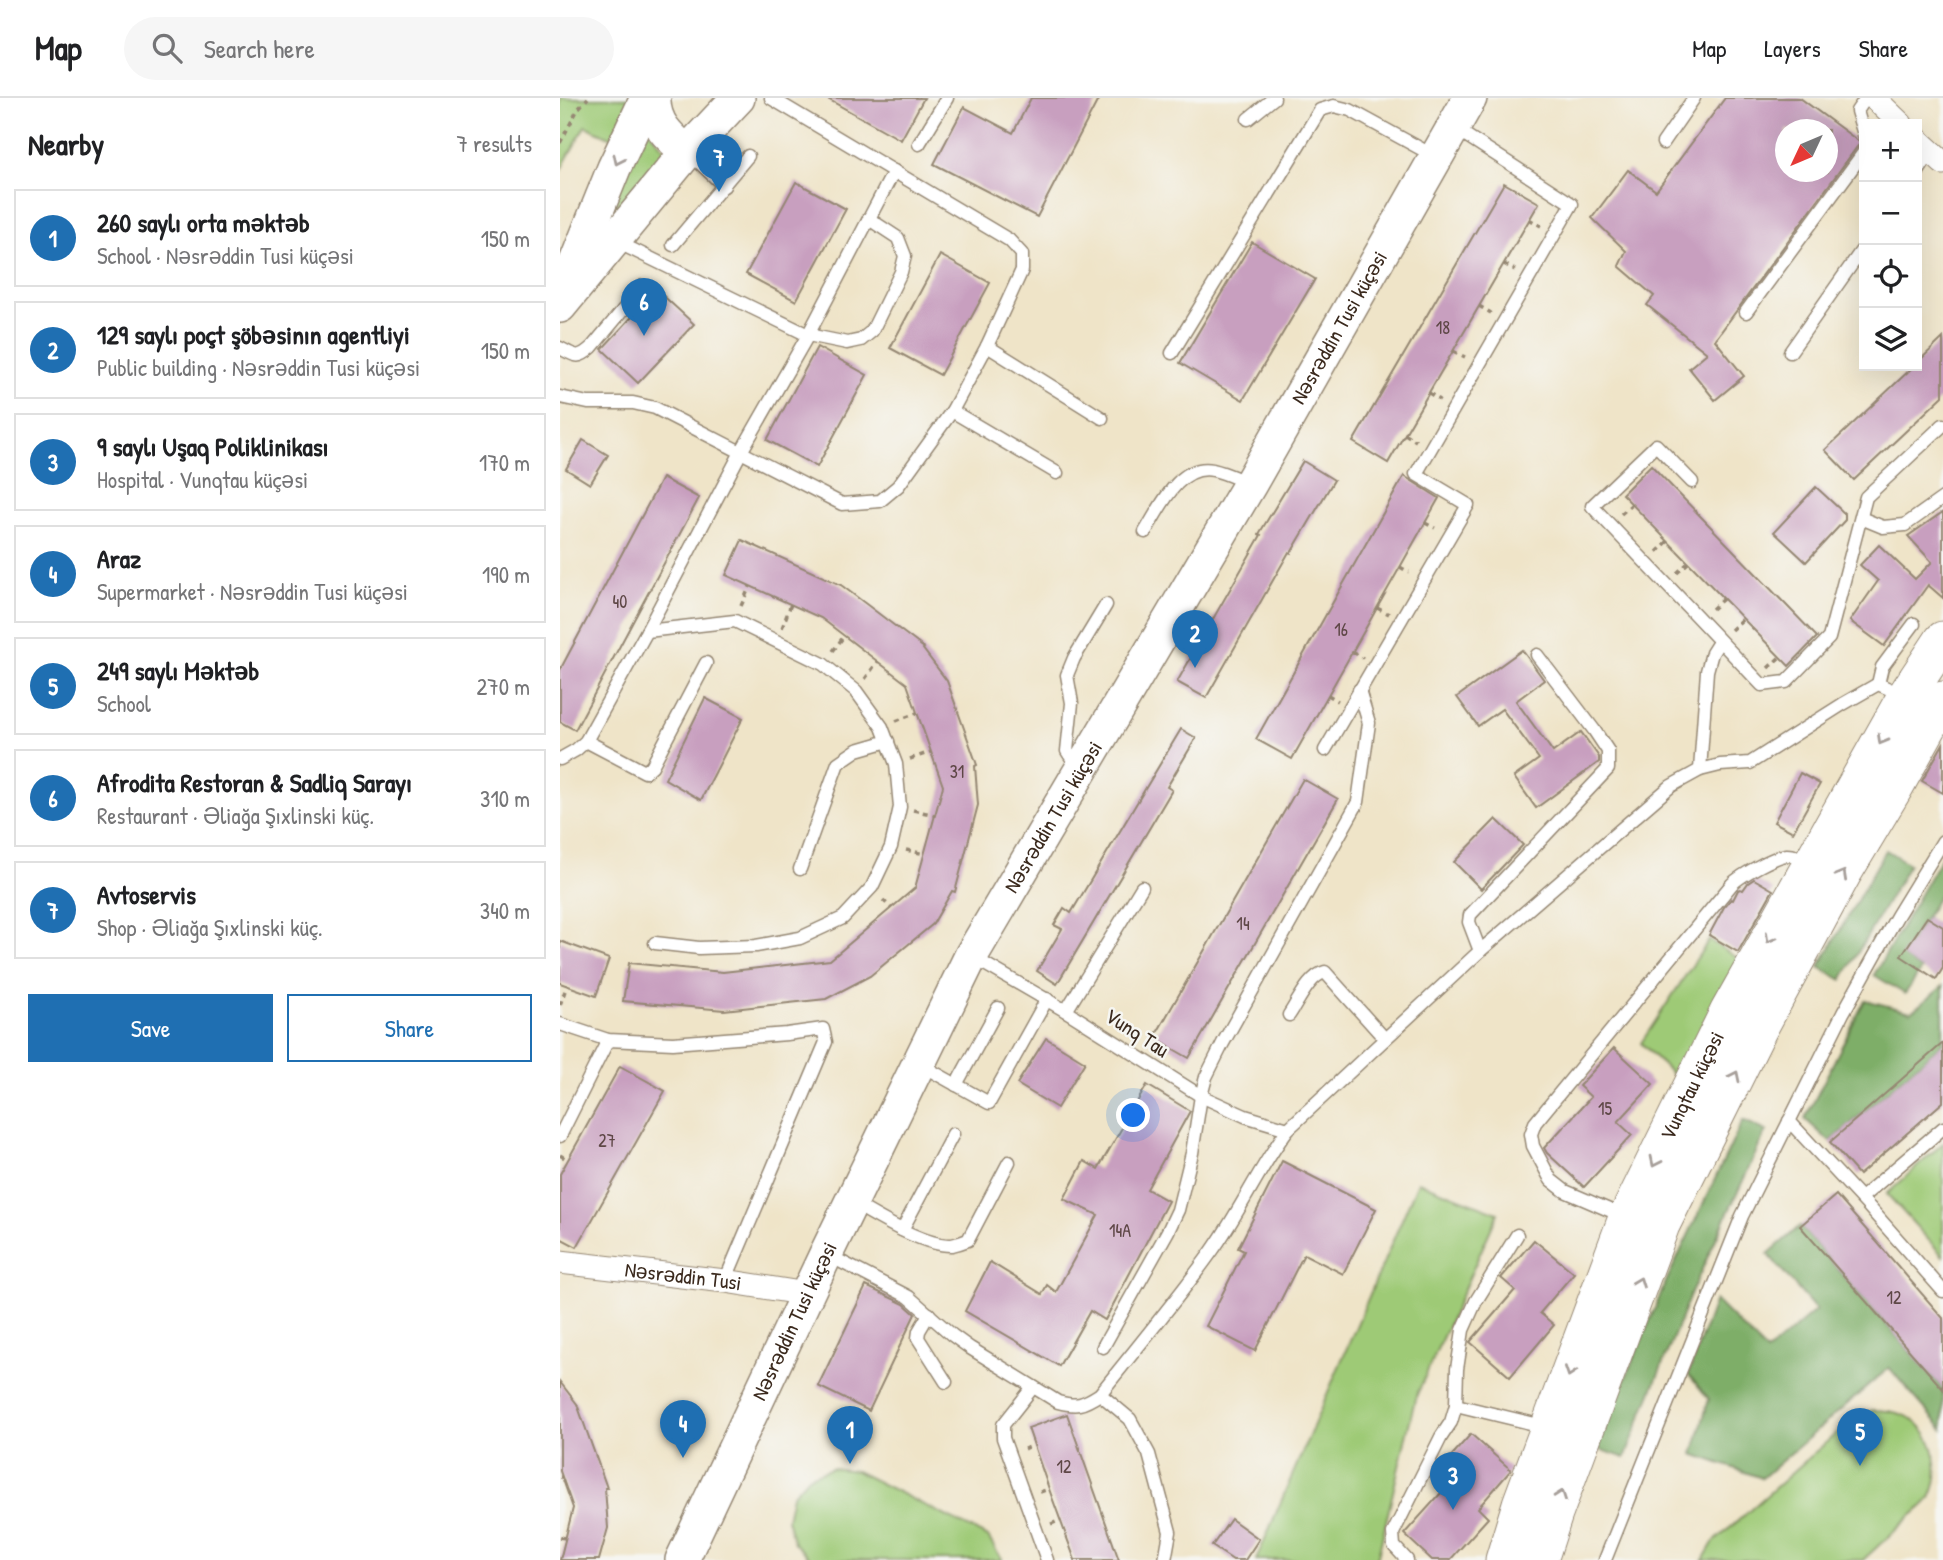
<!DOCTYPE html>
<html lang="en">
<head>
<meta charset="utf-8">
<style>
	:root { --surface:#fff; --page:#f6f6f6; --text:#202124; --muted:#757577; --line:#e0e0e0; --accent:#1f6fb2 }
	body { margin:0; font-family:"Patrick Hand",sans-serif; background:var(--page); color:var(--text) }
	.controls { position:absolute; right:21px; top:21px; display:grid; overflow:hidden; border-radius:0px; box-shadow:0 7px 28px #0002 }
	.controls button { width:63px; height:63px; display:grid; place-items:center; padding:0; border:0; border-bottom:2px solid var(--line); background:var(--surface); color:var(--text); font:35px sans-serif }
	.compass { position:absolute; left:1215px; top:21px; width:63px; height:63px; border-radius:50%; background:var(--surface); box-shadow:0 7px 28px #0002; rotate:226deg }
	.you { position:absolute; left:574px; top:1018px; width:24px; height:24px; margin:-18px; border:5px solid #fff; border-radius:50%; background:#1a73e8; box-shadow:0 0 0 10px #1a73e833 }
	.badge { display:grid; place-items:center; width:46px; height:46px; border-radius:50%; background:var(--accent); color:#fff; font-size:23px; font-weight:700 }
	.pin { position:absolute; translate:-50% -58px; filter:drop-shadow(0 2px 4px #0008) }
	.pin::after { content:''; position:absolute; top:37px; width:24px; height:21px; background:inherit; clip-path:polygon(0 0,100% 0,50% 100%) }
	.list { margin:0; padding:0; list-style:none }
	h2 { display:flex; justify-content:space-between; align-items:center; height:91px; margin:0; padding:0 28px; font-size:30px }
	h2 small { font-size:23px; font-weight:400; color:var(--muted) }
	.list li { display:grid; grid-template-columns:46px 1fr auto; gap:21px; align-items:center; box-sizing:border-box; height:98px; margin:0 14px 14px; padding:0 14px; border:2px solid var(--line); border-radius:0px }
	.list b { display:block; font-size:26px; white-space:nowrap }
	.list p { margin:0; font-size:23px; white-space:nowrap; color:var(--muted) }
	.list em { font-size:23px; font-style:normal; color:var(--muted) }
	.actions { display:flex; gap:14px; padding:21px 28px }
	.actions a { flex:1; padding:16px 0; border:2px solid var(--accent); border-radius:0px; text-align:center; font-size:24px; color:var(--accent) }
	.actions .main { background:var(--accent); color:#fff }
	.icon { flex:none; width:38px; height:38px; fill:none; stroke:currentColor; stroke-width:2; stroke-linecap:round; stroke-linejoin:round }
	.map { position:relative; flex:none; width:1383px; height:1462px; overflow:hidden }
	header { display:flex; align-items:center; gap:42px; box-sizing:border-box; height:98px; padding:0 35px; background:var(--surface); border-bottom:2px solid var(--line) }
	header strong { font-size:33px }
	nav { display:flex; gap:38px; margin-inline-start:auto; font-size:24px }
	.search { width:490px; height:63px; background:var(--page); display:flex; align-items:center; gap:18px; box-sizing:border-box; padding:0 24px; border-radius:38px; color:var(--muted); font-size:26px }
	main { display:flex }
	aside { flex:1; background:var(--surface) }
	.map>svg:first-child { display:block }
</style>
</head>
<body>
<header>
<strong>Map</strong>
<div class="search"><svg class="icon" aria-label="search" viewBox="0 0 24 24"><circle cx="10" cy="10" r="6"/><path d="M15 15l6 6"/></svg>Search here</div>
<nav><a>Map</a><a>Layers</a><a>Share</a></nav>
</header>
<main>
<aside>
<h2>Nearby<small>7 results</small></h2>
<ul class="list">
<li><span class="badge">1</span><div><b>260 saylı orta məktəb</b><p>School · Nəsrəddin Tusi küçəsi</p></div><em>150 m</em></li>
<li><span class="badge">2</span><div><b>129 saylı poçt şöbəsinın agentliyi</b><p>Public building · Nəsrəddin Tusi küçəsi</p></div><em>150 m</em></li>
<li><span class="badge">3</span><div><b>9 saylı Uşaq Poliklinikası</b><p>Hospital · Vunqtau küçəsi</p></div><em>170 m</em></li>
<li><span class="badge">4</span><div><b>Araz</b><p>Supermarket · Nəsrəddin Tusi küçəsi</p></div><em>190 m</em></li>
<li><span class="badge">5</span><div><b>249 saylı Məktəb</b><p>School</p></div><em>270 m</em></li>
<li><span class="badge">6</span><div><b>Afrodita Restoran &amp; Sadliq Sarayı</b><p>Restaurant · Əliağa Şıxlinski küç.</p></div><em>310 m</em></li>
<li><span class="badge">7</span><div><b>Avtoservis</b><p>Shop · Əliağa Şıxlinski küç.</p></div><em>340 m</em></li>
</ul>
<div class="actions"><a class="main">Save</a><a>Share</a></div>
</aside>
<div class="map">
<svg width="1383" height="1462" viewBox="0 0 1383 1462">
	<rect width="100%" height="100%" fill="#f6f6f2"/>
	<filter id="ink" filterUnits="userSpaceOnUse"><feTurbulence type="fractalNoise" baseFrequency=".0143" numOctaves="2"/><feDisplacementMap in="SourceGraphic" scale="14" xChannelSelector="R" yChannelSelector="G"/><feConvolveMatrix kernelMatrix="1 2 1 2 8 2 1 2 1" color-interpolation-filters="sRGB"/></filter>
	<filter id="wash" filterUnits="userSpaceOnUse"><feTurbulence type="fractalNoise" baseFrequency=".00686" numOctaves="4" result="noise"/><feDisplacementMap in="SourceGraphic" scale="28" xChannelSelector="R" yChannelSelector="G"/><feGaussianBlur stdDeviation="1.57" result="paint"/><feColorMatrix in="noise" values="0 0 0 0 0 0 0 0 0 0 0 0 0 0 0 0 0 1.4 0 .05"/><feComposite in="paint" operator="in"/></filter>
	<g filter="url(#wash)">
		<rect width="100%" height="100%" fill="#efe4c8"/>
		<g fill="#9eca76" stroke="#6c7a4a" stroke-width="2">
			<path d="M0,0h72l-20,40 -27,-12 -25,45z"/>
			<path d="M84,26l26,33 -78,93z"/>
			<path d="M1149,842l30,19 -61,121 -37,-37z"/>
			<path d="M1383,1045v113l-56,-62z"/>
			<path d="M858,1084l80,31 -83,186 -38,161h-121z"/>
			<path d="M1313,1312c13,1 26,1 37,8 26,16 33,53 20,80 -4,7 -13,13 -19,18 -16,15 -32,29 -48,44h-160l10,-17 143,-127z"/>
			<path d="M272,1370l24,3 132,66 14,23h-190l-18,-17 -7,-24 5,-24 17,-19z"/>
		</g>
		<g fill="#7eae67" stroke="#5c6c42" stroke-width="2">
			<path d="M1326,752l23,14 -67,116 -23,-13z"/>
			<path d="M1383,756v35l-41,67 19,14 -16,24 -31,-19z"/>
			<path d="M1383,888v57l-113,99 -25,-23 60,-119 46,12z"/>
			<path d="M1183,1022l23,11 -75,162 -66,165 -29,-10 70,-166z"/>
			<path d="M1240,1128l143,163v40l-54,-61 -127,110 -69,-24 16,-55 -21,-25 27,-74 52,52 49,-42 -48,-56z"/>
		</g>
		<g id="blocks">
			<g fill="#c89fbf" fill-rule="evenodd">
				<path d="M266,0h98l-23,42z"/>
				<path d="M471,0h68l-62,119 -103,-53 30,-57 49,26z"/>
				<path d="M1165,0h75l61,45 -4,4 -142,193 29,36 -29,24 -26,-32 18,-15 -60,-48 7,-9 -35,-30 7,-15 -34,-33 36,-48 28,21zM1226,32h42v42h-42z"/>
				<path d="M236,84l50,27 -50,92 -50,-27z"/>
				<path d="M944,85l35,20 -151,260 -35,-21z"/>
				<path d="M692,144l63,37 -72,121 -63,-37z"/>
				<path d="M380,157l50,28 -50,92 -50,-27z"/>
				<path d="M97,192l37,34 -56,59 -36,-34z"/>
				<path d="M1383,240v58l-89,84 -29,-30 89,-84h3v-3z"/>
				<path d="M257,249l50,28 -50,92 -50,-27z"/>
				<path d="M23,342l25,15 -18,29 -24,-15z"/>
				<path d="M743,363l31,19 -43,73 -2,-1 -83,146 -29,-16 84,-147 -2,-1z"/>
				<path d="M1091,367l166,172 -28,29 -167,-172z"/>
				<path d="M844,378l35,22 -147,261 -36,-20z"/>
				<path d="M102,380l37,20 -124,232 -15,-8v-52z"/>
				<path d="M1256,389l29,27v6l-39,42 -32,-30z"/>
				<path d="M1383,414v86l-15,-13 -44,61 -34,-25 28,-40 -18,-16 19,-20 36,34 17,-17 -24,-26z"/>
				<path d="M182,442l99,45 83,63 -1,1 24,32 30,84 -2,1 3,39 -23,87 -3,-1 -19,33 -63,52 -44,23 -102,11 -101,-9 6,-38 94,9 107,-12 85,-72 28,-102 -36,-102 -86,-66 -95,-43z"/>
				<path d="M962,552l22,30 -28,21 37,51 28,-20 18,25v5l-63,46 -22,-31 25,-18 -37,-50 -24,17 -21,-29z"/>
				<path d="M145,600l38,20 -42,82 -36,-21z"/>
				<path d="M621,631l15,9 -29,49 5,3 -115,194 -20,-13 25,-42 -8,-4 10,-17 7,5z"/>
				<path d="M1383,646v49l-21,-12z"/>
				<path d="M1240,675l20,11 -27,48 -19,-10z"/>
				<path d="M743,681l35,20 -149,259 -35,-20z"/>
				<path d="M936,721l27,26 -42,44 -27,-27z"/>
				<path d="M1194,781l19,11 -35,62 -29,-17 15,-28 7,-8 2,1 5,-10 2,-1 3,1 5,-7z"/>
				<path d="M1367,819l16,10v41l-7,11 -35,-23z"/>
				<path d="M0,843l49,18 -13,37 -36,-13z"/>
				<path d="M486,940l39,24 -28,46 -40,-24z"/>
				<path d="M1383,945v59l-84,73 -29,-33z"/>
				<path d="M1054,950l39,36 -35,38 14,13 -48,52 -37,-34 -3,-5 47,-51 -12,-11z"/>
				<path d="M60,968l45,25 -88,156 -17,-9v-64z"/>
				<path d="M587,987l43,26 -43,78 21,12 -63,119 -15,-9 -31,55 -94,-55 25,-49 52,32 5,-9 9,7 42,-77 -34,-16 20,-38 14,8z"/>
				<path d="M722,1063l94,48 -33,65 -39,-20 -49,97 -49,-25 38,-75 -6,-3z"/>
				<path d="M1276,1097l107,123v71l-143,-163z"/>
				<path d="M974,1142l40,33 -34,40 14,12 -44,52 -40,-35 45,-52 -14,-12z"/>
				<path d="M306,1188l38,18 11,10 -46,97 -51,-25z"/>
				<path d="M0,1284l17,22 30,84h-2l3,40 -9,32h-39l13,-52 -13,-37z"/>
				<path d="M507,1316l52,146h-44l-26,-71 -21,-61z"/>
				<path d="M911,1336l40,36 -33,38 10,10 -38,42h-18l-28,-26 47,-52 -13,-11z"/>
				<path d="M671,1421l28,20 -14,21h-12l-21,-14z"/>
			</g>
		</g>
	</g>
	<g filter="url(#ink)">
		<use href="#blocks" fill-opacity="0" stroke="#958773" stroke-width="2"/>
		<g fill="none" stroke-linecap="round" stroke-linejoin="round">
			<defs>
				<g id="service">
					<path d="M688,21l26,-21"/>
					<path d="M1304,37l-7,-24 9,-13"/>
					<path d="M1103,45l31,-45"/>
					<path d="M359,46l28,-46"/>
					<path d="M128,54l36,34"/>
					<path d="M1357,75l14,-21"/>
					<path d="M57,144l191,93 39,8 14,-3 11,-9 29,-59 4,-16 -7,-18 -29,-19"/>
					<path d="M113,147l75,-89"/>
					<path d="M1186,214l118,-160"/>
					<path d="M427,248l115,72"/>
					<path d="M0,250c15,8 18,12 32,-1l51,-61"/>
					<path d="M1230,254l74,-105"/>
					<path d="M612,255l148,-243 14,-4 16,4 86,47"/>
					<path d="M0,299l28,6h45l22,5 187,96 38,-3 18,-15 54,-75 35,-65 35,-76v-16l-13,-14 -238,-142"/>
					<path d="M392,313l105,62"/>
					<path d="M1132,384l-36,-37 -64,61 170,179 24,-3 43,-44 37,-141 77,-72"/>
					<path d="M1301,420l22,9 22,-2 38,-27"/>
					<path d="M585,434c15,-24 34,-69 68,-62 13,3 25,9 36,13"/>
					<path d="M87,533l88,-10 88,43 33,27 26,36 14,37 4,43 -9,40 -19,40 -29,31 -43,20 -44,8 -57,2 -44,-5"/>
					<path d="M1318,586l4,-17 32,-43"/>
					<path d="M26,643l59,31 7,-6 54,-103"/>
					<path d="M765,652l143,-245 -52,-31 156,-270 -119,-77"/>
					<path d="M0,661l16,-9 10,-9 61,-110 94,-179 67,-117 86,-164"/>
					<path d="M518,670l-11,-17 5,-48 -5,-28 7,-17 32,-53"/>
					<path d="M1140,672l7,-99 5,-18 7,-11"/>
					<path d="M240,771l38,-106 19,-13 31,-9"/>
					<path d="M920,853l-11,-29 1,-7 138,-146v-18l-14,-21 -57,-75"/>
					<path d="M411,858l95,55 135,85 44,20 43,13"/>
					<path d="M506,913l76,-124"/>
					<path d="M729,917c9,-13 20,-39 36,-43l60,67"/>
					<path d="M0,926l48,16 65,3 114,-9 36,-5 3,13 -101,239"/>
					<path d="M359,966l70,39 58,-104"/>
					<path d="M396,987l42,-77"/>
					<path d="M1229,1023l80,86 74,84"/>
					<path d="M0,1038l48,-96"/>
					<path d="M1301,1100l82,-70"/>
					<path d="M293,1105c25,14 70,43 99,42 5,-1 11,-3 16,-5l41,-78"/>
					<path d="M1063,1118l-58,-25 -14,-11 -18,-34 -2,-12 4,-11 197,-239c9,-9 43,-28 55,-29 7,0 14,3 22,5"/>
					<path d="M342,1132l51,-96"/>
					<path d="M266,1156l83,43 43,38 18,13 88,54c19,5 25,3 42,-8 37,-47 77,-94 112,-143 28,-39 47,-83 76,-122l192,-178 191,-165 29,-16 20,-5 30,-2 93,-59 35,-20 25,11"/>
					<path d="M369,1216l-10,17 -1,7 28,44"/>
					<path d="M543,1249l65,-116 10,-21 14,-57 9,-57 5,-19 17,-34 135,-241 11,-79 -10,-33"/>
					<path d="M473,1289l-30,38v13l44,122"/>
					<path d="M540,1296l30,25 19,35 21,78 -5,28"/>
					<path d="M896,1307l91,22"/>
					<path d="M847,1462l-13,-14 -1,-13 48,-96 10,-15 5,-17 1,-36 6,-39 13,-29 41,-66"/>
					<path d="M1045,1462l137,-344 101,-203 54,-97 46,-75"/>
				</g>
				<g id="minor">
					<path d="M1314,0l27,26"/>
					<path d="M1357,41l26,24"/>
					<path id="s1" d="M0,1164l165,19 82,13"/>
				</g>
				<g id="secondary">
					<path d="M94,0c-1,25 15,39 33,54"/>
					<path d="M8,184l46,-114 33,-70"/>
					<path d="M0,208l127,-154 51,-54"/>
					<path id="s2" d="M122,1462l144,-306 145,-298 279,-472 220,-386"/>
				</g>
				<g id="primary">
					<path id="s3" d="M944,1462l17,-56 106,-286 102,-207 177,-315 37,-56"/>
					<path d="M979,1462l15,-46 107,-289 97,-195 85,-157 51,-85 49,-88"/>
				</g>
			</defs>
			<use href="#service" stroke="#958773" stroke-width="15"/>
			<use href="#minor" stroke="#958773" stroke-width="25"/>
			<use href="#secondary" stroke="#958773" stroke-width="36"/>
			<use href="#primary" stroke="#958773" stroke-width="39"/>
			<g stroke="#958773" stroke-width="3.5" stroke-dasharray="5 5" stroke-linecap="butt">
				<path d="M0,45l18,-34 10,-11"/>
				<path d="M969,121l12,7"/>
				<path d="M944,166l11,6"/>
				<path d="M919,208l12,7"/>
				<path d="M893,253l12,6"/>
				<path d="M869,295l11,7"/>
				<path d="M845,336l11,7"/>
				<path d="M1061,416l11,-10"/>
				<path d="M865,425l10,5"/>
				<path d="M1097,454l11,-11"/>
				<path d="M840,469l9,5"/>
				<path d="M1117,475l11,-10"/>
				<path d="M181,508l9,-20"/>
				<path d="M817,510l12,6"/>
				<path d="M1152,511l11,-10"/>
				<path d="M222,530l9,-24"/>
				<path d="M1171,532l12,-11"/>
				<path d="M273,553l11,-15"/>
				<path d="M793,554l10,6"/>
				<path d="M1208,570l12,-11"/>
				<path d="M305,581l13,-18"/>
				<path d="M768,597l10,6"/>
				<path d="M336,623l21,-8"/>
				<path d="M350,661l21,-7"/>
				<path d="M353,712l22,5"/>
				<path d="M346,752l19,4"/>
				<path d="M323,802l8,8"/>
				<path d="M0,907l7,-20"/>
				<path d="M0,1057l8,5"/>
				<path d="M464,1351l10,-4"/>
				<path d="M0,1379h2"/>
				<path d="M480,1394l9,-3"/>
				<path d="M491,1426l10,-4"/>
				<path d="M0,1439l5,1"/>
			</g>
			<use href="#service" stroke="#fff" stroke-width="12"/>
			<use href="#minor" stroke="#fff" stroke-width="23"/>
			<use href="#secondary" stroke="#fff" stroke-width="33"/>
			<use href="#primary" stroke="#fff" stroke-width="37"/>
		</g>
		<defs><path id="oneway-chevron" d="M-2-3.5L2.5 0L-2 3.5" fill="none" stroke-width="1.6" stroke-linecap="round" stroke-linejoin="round" transform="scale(1.75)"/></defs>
		<g stroke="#a79f9a">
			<use href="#oneway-chevron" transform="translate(58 62) rotate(115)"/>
			<use href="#oneway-chevron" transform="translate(1322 642) rotate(119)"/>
			<use href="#oneway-chevron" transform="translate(1282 777) rotate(-61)"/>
			<use href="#oneway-chevron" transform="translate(1210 840) rotate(119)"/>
			<use href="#oneway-chevron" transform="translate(1175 978) rotate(-64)"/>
			<use href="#oneway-chevron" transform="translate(1095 1064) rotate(116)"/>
			<use href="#oneway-chevron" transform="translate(1079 1184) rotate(-69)"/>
			<use href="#oneway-chevron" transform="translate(1010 1274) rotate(109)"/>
			<use href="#oneway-chevron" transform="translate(1001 1397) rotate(-70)"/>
		</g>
	</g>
	<g text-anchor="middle" stroke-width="5" stroke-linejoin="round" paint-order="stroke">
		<g font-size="18" fill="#5e4746">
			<text x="883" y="236">18</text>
			<text x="60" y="510">40</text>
			<text x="781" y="538">16</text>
			<text x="397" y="680">31</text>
			<text x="683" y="832">14</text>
			<text x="1045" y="1017">15</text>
			<text x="47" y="1049">27</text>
			<text x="560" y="1139">14A</text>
			<text x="1334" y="1206">12</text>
			<text x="504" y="1375">12</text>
		</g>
		<g font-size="21" fill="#3b2a1e" stroke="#f6f6f2">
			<text dy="7" stroke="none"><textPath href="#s2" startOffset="1398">Nəsrəddin Tusi küçəsi</textPath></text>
			<text dy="7" stroke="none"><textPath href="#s2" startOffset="831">Nəsrəddin Tusi küçəsi</textPath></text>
			<text transform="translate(577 935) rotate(33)" y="7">Vunq Tau</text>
			<text dy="7" stroke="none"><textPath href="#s3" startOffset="511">Vunqtau küçəsi</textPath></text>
			<text dy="7" stroke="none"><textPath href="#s1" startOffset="124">Nəsrəddin Tusi</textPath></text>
			<text dy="7" stroke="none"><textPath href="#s2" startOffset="264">Nəsrəddin Tusi küçəsi</textPath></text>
		</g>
	</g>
</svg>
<div class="controls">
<button>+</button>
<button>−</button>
<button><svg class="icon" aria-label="locate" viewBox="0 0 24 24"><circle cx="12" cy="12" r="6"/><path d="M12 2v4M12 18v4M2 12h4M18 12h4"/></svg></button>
<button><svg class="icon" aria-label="layers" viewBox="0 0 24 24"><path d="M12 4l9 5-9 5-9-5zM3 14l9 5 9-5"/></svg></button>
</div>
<svg class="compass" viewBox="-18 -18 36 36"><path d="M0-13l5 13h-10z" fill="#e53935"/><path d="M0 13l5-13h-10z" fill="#757577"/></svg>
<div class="you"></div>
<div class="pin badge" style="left:290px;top:1366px">1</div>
<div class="pin badge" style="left:635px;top:570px">2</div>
<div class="pin badge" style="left:893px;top:1412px">3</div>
<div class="pin badge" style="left:123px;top:1360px">4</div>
<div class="pin badge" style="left:1300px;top:1368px">5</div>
<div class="pin badge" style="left:84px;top:238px">6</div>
<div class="pin badge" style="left:159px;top:94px">7</div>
</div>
</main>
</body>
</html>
